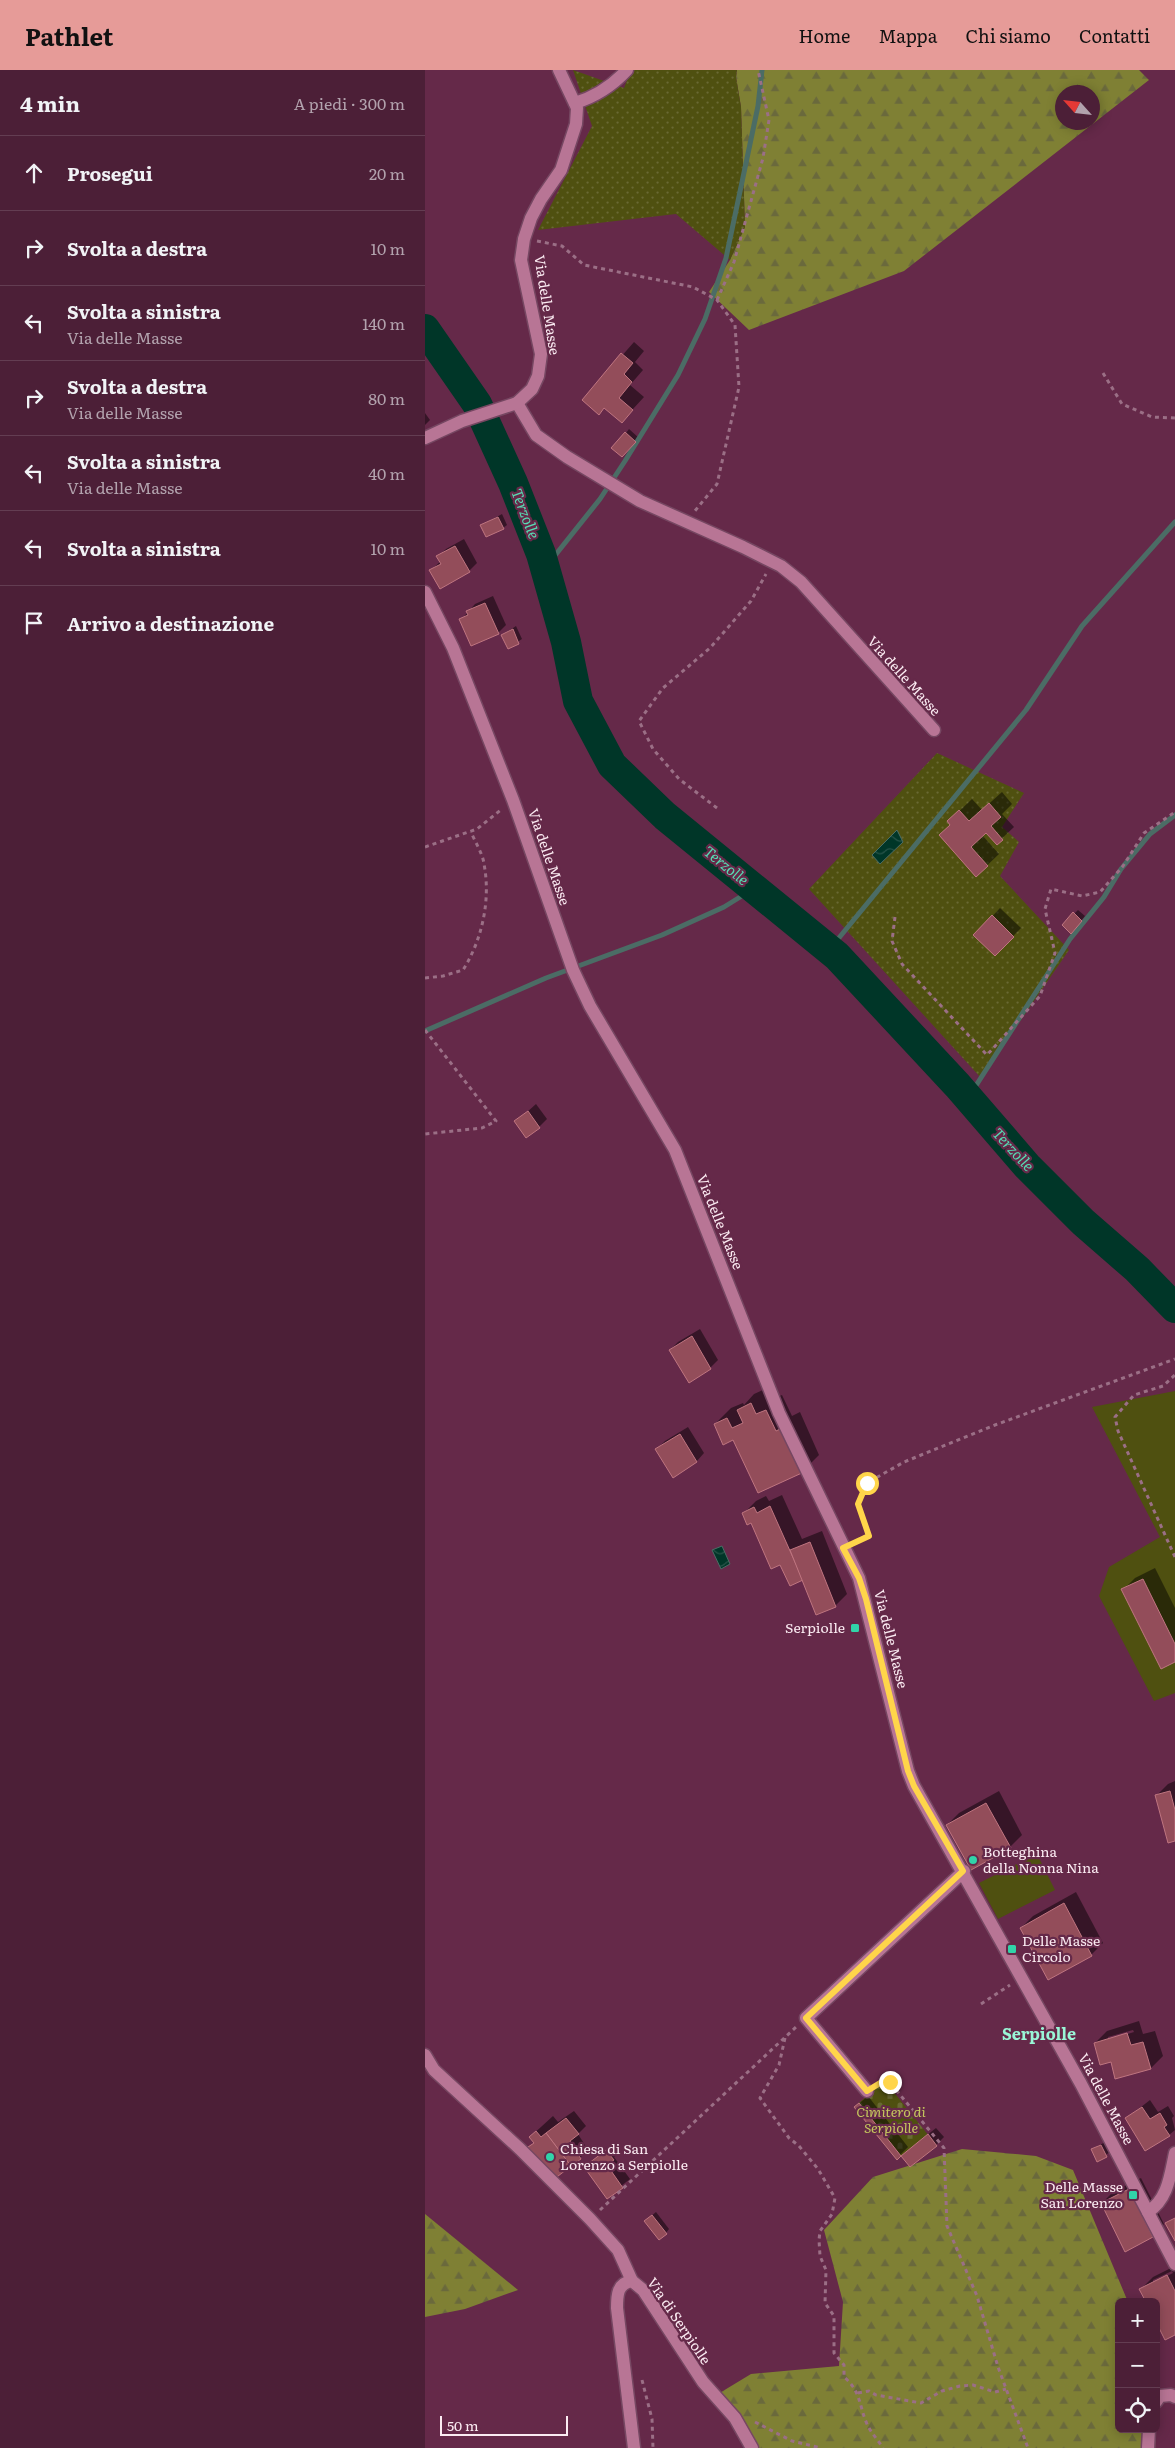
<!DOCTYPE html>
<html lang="it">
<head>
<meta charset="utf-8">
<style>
	:root { --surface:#4c1f37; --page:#53273f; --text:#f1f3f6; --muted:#b2a2ad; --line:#633d52; --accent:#e69b98 }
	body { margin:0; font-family:Literata,serif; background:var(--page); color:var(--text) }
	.controls { position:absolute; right:15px; bottom:15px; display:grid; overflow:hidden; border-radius:8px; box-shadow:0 2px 12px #0003 }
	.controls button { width:45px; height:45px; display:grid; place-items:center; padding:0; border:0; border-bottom:1px solid var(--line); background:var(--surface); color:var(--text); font:25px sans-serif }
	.compass { position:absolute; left:630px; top:15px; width:45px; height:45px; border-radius:50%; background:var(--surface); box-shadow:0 2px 12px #0003; rotate:297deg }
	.scale { position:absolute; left:15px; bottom:12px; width:128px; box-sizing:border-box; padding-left:5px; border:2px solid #fbebf2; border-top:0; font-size:14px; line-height:18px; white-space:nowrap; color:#fbebf2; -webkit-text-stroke:4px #652949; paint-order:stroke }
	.stop { position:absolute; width:15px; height:15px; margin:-11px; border:4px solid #ffd54a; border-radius:50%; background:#fff }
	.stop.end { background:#ffd54a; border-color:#fff; box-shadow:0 1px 5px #0008 }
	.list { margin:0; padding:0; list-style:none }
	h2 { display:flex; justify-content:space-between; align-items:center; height:65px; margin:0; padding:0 20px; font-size:21px }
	h2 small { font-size:16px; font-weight:400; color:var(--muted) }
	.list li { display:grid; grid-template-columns:32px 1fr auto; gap:15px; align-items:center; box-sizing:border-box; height:75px; padding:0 20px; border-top:1px solid var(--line) }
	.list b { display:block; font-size:19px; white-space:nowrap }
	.list p { margin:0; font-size:16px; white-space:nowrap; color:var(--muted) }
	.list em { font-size:16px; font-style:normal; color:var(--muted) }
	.icon { flex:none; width:28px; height:28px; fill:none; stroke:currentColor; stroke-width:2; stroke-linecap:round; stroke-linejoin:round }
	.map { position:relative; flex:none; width:750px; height:2378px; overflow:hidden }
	header { display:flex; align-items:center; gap:30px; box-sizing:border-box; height:70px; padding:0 25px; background:var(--accent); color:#111 }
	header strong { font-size:24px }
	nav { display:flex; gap:28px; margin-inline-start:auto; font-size:18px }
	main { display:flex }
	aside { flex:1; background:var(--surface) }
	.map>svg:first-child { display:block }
</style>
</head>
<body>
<header>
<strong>Pathlet</strong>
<nav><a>Home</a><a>Mappa</a><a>Chi siamo</a><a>Contatti</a></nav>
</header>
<main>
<aside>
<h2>4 min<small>A piedi · 300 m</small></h2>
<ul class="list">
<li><svg class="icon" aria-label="ahead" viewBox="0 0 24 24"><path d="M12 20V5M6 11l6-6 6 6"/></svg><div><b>Prosegui</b></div><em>20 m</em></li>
<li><svg class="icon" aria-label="right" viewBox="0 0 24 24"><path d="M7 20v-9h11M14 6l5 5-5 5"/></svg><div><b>Svolta a destra</b></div><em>10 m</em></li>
<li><svg class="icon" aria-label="left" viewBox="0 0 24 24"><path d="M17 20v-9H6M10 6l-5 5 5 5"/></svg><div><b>Svolta a sinistra</b><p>Via delle Masse</p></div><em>140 m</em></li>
<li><svg class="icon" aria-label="right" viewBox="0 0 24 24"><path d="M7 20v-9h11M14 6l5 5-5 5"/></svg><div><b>Svolta a destra</b><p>Via delle Masse</p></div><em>80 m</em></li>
<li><svg class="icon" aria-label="left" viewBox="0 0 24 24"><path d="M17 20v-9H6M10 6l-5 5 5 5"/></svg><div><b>Svolta a sinistra</b><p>Via delle Masse</p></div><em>40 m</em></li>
<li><svg class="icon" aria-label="left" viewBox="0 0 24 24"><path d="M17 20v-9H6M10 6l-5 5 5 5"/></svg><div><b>Svolta a sinistra</b></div><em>10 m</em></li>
<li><svg class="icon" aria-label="arrive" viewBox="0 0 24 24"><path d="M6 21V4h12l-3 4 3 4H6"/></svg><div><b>Arrivo a destinazione</b></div></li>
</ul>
</aside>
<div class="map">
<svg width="750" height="2378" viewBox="0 0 750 2378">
	<defs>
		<pattern id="forest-firs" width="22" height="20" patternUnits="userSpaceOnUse" patternTransform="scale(1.25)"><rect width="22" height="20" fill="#7f8034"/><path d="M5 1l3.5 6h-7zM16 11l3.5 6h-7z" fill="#6a693c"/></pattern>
		<pattern id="cemetery-stones" width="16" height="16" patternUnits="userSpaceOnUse" patternTransform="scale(1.25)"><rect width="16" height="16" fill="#4f5010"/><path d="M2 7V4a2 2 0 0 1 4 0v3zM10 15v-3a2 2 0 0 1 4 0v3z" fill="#696933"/></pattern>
		<pattern id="park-dots" width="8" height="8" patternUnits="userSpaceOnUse" patternTransform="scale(1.25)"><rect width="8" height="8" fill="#4f5010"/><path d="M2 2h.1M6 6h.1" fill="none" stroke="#696933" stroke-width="1.8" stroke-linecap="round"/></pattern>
		<pattern id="water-waves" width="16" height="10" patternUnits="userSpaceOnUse" patternTransform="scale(1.25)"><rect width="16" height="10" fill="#003628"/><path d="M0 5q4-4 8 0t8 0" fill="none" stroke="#265348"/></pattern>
	</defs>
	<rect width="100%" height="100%" fill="#652949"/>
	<g fill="#4f5010">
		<path d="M750,1321v302l-21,8 -55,-105 10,-29 51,-30 -68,-130z"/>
		<path d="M612,1784l18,36 -57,29 -19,-36z"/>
	</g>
	<g fill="url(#forest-firs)" fill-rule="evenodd">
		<path d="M312,0h402l10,10 -245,191 -155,59 -40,-38 21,-32 15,-33 -4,-120 -5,-30zM638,22h30v30h-30z"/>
		<path d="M537,2079l74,7 37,14 55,132h-9v127h37l-1,19h-409l-28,-54 33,-20 88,-8 4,-64 -19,-72 49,-53z"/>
		<path d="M0,2144l93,76 -53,19 -40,8z"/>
	</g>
	<path fill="url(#cemetery-stones)" d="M460,2011l52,65 -27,21 -8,-11 -5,4 -43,-53z"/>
	<g fill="url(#park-dots)">
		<path d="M148,0l51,18 7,-18h106l-1,7 5,30 4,120 -15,33 -54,-46 -138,16 54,-104z"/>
		<path d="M512,683l87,40 -22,34 17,15 -19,34 69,74 -88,128 -172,-189z"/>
	</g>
	<g fill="url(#water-waves)" stroke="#4b6c65">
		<path d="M472,760l6,12 -23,22 -8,-9z"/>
		<path d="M297,1476l8,18 -9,5 -9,-19z"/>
	</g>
	<g fill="#0007" fill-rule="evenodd">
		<path d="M209,272l10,9 -9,11 8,8 -13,15 14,12 -22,24 -17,-14 -22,-7z"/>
		<path d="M0,343l5,7 -5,5z"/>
		<path d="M204,359l10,9 -13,14v-19z"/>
		<path d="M77,444l5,11 -4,3 -21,-3z"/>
		<path d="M39,469l13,24 -8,8 -38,-1 10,-9 -3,-4 8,-8z"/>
		<path d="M68,526l13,29 -8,8 -37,-13 14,-16z"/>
		<path d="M91,556l6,13 -14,9 -6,-13z"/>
		<path d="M577,722l10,12 -10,10 12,13 -17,16 -11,-12 -4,4 17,19 -22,21 -28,-54 23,-22 10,11z"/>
		<path d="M575,838l21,20 -26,27 -20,-20z"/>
		<path d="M653,840l7,6 -11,13 -11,-4z"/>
		<path d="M111,1034l11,15 -8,8 -23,-5z"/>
		<path d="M275,1259l18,31 -8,8 -40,-18 8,-8z"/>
		<path d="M342,1318l5,11 10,-4 10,21 8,-4 19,43 -16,16 -69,-33 -19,-14 16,-16 12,-5 1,2 10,-11z"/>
		<path d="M263,1357l16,26 -7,8 -40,-12 8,-8z"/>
		<path d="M357,1425l20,44 20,-8 25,63 -12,12 -31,-28 -23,-15 -37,-50 12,-12 10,-5 3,5z"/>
		<path d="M730,1498l20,40v52l-52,-70 12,-12z"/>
		<path d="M750,1711v58l-19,-43 12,-12z"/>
		<path d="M574,1721l23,44 -12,12 -39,21 -24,-43 12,-12z"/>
		<path d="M651,1822l27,51 -12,12 -70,-27 12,-12z"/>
		<path d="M714,1951l4,13 12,-3 8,25 -12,12 -40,-7 -16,-18 12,-12zM708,1960l1,2 -26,8v-3z"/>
		<path d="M443,2026l40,51 -11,11 -42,-51z"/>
		<path d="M725,2030l8,12 10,-6 6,10 -2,2 3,12 -6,5 -42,-17z"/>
		<path d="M149,2041l12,15 -8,8 10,16 -8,8 -45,-15 -5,-6 23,-21 5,6z"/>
		<path d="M511,2058l8,9 -8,8 -25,3z"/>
		<path d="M680,2072l5,10 -12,8 -5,-11z"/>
		<path d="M190,2073l6,8 -7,6 16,22 -23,18 -22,-30z"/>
		<path d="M716,2108l23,46 -12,12 -50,-33 12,-12z"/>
		<path d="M231,2142l13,17 -3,4 -17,-15z"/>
		<path d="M750,2196v68l-19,-32 -15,-13 12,-12zM747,2201l1,2 -20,10v-3z"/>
	</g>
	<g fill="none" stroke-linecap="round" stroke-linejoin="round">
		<g stroke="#4b6c65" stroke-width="5">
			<path d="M120,498l55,-69 25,-38 53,-86 27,-56 21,-61 32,-152 4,-36"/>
			<path d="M404,880l197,-240 56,-84 93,-104"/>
			<path d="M0,961l121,-53 116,-43 62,-28 29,-18"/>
			<path d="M543,1028l102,-159 34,-42 17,-28 29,-35 25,-19"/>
		</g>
		<path stroke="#003628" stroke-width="30" d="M0,259l52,75 36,79 28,71 25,88 12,59 34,64 53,51 172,140 121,130 69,80 56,56 54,47 38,39"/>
	</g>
	<g fill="#934d5a" stroke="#bf7580">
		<path d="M196,283l12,10 -9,11 8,8 -13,16 14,12 -11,13 -18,-15 -5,7 -17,-15z"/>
		<path d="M200,362l11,10 -14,15 -11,-9z"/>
		<path d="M73,447l6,12 -18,8 -6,-12z"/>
		<path d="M30,476l15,26 -30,17 -11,-19 12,-6 -5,-8z"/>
		<path d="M60,533l14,31 -28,12 -12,-27 9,-4 -2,-4z"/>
		<path d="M88,559l6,15 -11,5 -7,-14z"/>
		<path d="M564,733l12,14 -10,9 12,14 -6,5 -11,-12 -15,14 17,19 -12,11 -37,-42 11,-10 -3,-4 12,-11 10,11z"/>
		<path d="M648,842l9,9 -11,13 -9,-9z"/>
		<path d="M567,845l22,22 -19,19 -22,-21z"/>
		<path d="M103,1041l12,17 -14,10 -12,-17z"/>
		<path d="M267,1266l19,33 -22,14 -20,-33z"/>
		<path d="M326,1333l5,11 10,-4 10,21 8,-4 20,45 -46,21 -25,-53 -10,5 -9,-21 13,-6 5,10 11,-5 -6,-13z"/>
		<path d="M255,1364l17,28 -24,16 -18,-29z"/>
		<path d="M345,1436l33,74 -13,6 -10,-21 -9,4 -20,-46 -4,2 -5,-12 12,-6 3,6z"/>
		<path d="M385,1472l26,65 -20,8 -26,-65z"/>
		<path d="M718,1509l32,65v18l-14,7 -40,-80z"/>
		<path d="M745,1721l5,19v31l-7,2 -13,-48z"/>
		<path d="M561,1733l25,45 -40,22 -25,-45z"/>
		<path d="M639,1833l28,53 -44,24 -28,-52z"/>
		<path d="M702,1963l4,12 12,-3 8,27 -36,10 -4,-17 -11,3 -6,-22z"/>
		<path d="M434,2033l42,53 -4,4 -43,-53z"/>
		<path d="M717,2037l8,12 10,-6 7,12 -3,2 6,9 -25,15 -20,-33z"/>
		<path d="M141,2048l13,16 -9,7 11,18 -10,7 -25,-33z"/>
		<path d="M111,2061l5,6 5,-4 25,33 -18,14 -25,-33 6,-4 -5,-6z"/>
		<path d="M503,2064l9,12 -27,21 -9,-11z"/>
		<path d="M676,2075l6,12 -10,5 -6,-13z"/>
		<path d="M181,2080l8,10 -7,5 16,23 -16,11 -23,-32z"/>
		<path d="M704,2119l24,48 -28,15 -24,-49z"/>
		<path d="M227,2145l15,19 -8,6 -15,-19z"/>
		<path d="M750,2148v23l-10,-18z"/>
		<path d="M742,2205l8,16v44l-10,5 -9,-18v-20h-10l-7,-13z"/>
	</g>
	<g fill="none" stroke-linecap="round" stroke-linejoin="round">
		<defs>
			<g id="minor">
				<path d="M150,33c20,-6 38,-18 52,-33"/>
				<path d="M92,333l19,32 31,22 73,44 103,46 38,19 20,16 133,148"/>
				<path d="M0,368l37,-17 55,-18 15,-14 6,-13 3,-22 -20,-94 3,-21 7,-21 10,-19 20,-29 15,-46 1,-16 -18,-38"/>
				<path d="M0,522l28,56 60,152 60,170 17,36 85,144 104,263 80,165 49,193 6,15 167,298 94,180"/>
				<path d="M0,1985l9,15 86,79 70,70 28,31 14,31"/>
				<path d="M442,2021l-61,-73 158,-147"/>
				<path d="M723,2142c20,-13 22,-36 27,-59"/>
				<path d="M731,2332l4,-6 11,-1 4,2"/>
				<path d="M209,2378l-17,-140c0,-12 0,-25 15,-27l11,9 60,92 32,36 17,30"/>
				<path d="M723,2378l1,-19"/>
			</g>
		</defs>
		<use href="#minor" stroke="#764762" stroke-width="15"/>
		<g stroke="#9b6f86" stroke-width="3" stroke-dasharray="4 4" stroke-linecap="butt">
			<path d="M112,171l25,5 22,19 109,22 24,13 18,25 4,62 -22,97 -23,28"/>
			<path d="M292,230l17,-38 29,-104 6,-38 -11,-50"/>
			<path d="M678,303l19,31 30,13 23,1"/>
			<path d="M292,738l-38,-29 -26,-30 -14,-28 24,-33 47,-40 41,-47 15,-27"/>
			<path d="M0,777l52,-18 25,-20"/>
			<path d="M470,847l-3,24 10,23 85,91 53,-59 15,-43 -10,-44 6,-20 31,7 18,-4 23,-26 21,-33 31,-21"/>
			<path d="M0,908l18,-2 20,-6c19,-30 28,-70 21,-106 -1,-10 -9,-22 -13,-32"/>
			<path d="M0,960l71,91 -14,7 -57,6"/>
			<path d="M431,1471l12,-6 -10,-31 9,-21 37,-21 91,-37 180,-66"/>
			<path d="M750,1487l-57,-126 -3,-14 19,-22 29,-9 12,-11"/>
			<path d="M556,1934l29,-19"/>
			<path d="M360,1968l-6,27 -19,33 29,40 10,8 19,23 17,29 -3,16 -12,17 -1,9 1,16 6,14 -1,33 9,13v37l10,12v12c17,14 15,29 23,47 4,9 11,16 16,24"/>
			<path d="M454,2014l8,-5 57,69 3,78 30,70 21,71 30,81"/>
			<path d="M175,2140l196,-183"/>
			<path d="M217,2310l10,39 1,29"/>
			<path d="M433,2323l11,-2 7,4 45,8 21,-12 18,-5 13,-1 22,7 11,-3"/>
			<path d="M330,2352l37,19 29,7"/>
		</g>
		<use href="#minor" stroke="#b87595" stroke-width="12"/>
	</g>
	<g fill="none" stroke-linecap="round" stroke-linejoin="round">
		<path stroke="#ffd54a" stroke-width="6" d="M442,1413l-9,21 11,32 -26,12 16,30 7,21 42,172 6,15 49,85 -157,147 61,73 18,-11 5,2"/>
	</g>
	<g fill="#31d4a9" stroke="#652949" stroke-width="2">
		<rect x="425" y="1553" width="10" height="10" rx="2.5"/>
		<circle cx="548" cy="1790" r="5"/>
		<rect x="582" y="1874" width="10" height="10" rx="2.5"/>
		<circle cx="125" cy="2087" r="5"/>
		<rect x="703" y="2120" width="10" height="10" rx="2.5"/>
	</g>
	<g text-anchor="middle" stroke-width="4.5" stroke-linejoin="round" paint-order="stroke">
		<g font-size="14" fill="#fbebf2" stroke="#652949">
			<text transform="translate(122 235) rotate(81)" y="5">Via delle Masse</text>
			<text transform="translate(479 606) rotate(48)" y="5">Via delle Masse</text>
			<text transform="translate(124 787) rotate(71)" y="5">Via delle Masse</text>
			<text transform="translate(295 1152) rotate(68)" y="5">Via delle Masse</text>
			<text transform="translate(466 1569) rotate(76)" y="5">Via delle Masse</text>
			<text transform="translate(681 2029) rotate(62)" y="5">Via delle Masse</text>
			<text transform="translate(254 2251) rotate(56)" y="5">Via di Serpiolle</text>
		</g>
		<g font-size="14" fill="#fbebf2" stroke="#652949" text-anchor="start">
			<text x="420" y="1563" text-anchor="end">Serpiolle</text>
			<text x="558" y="1787">Botteghina<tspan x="558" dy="16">della Nonna Nina</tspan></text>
			<text x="597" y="1876">Delle Masse<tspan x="597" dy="16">Circolo</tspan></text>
			<text x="135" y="2084">Chiesa di San<tspan x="135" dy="16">Lorenzo a Serpiolle</tspan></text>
			<text x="698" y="2122" text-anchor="end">Delle Masse<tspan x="698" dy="16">San Lorenzo</tspan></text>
		</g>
		<g font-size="14" font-style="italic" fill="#c5c75d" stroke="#652949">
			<text x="466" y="2047">Cimitero di<tspan x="466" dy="16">Serpiolle</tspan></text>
		</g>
		<g font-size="15" font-style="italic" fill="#57dbb3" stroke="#652949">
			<text transform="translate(100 444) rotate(69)" y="5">Terzolle</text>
			<text transform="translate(301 796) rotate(39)" y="5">Terzolle</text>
			<text transform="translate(588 1080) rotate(47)" y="5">Terzolle</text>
		</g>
		<g font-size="16" font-weight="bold" fill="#99f6d6" stroke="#652949">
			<text x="614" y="1970">Serpiolle</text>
		</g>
	</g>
</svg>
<div class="controls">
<button>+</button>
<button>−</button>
<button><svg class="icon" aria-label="locate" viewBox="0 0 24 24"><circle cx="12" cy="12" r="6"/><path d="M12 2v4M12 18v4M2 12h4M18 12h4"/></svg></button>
</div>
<svg class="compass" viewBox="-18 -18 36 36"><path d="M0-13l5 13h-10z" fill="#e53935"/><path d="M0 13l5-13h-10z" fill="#b2a2ad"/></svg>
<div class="scale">50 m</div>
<div class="stop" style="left:442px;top:1413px"></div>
<div class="stop end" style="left:465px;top:2012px"></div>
</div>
</main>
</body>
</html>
